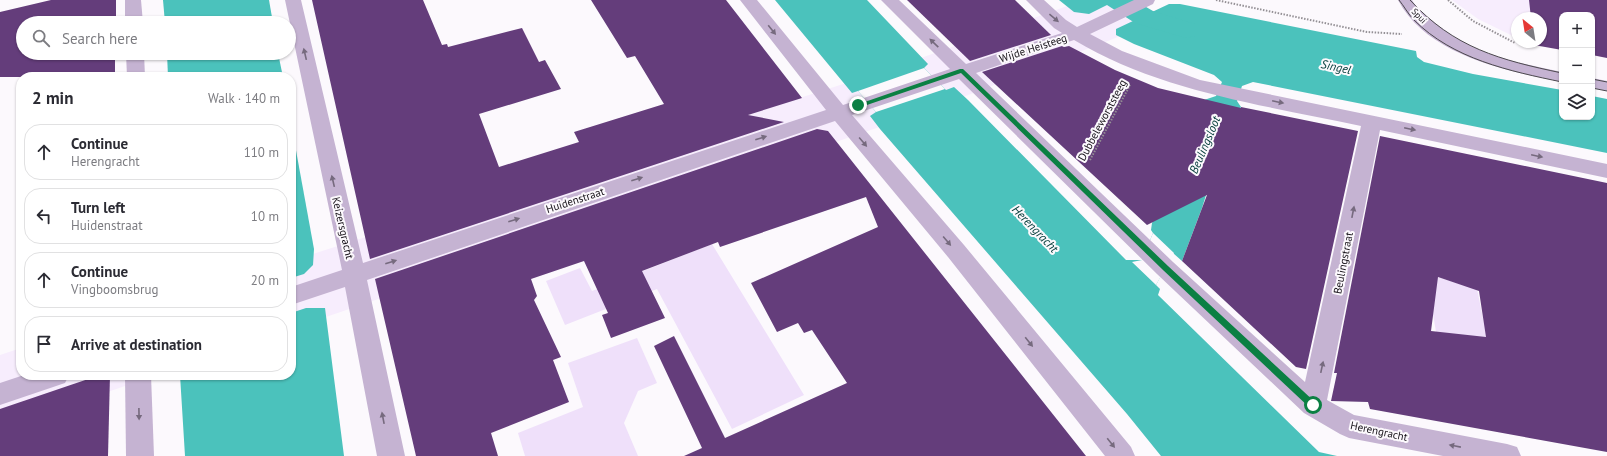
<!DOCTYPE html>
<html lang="en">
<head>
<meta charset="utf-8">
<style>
	:root { --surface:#fff; --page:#f2f2f3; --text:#2b2b33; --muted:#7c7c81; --line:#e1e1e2 }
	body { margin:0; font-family:"PT Sans",sans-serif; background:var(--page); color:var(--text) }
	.controls { position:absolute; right:12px; top:12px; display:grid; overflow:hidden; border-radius:8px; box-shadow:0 1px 3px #0004 }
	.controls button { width:36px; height:36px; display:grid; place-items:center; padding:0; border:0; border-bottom:1px solid var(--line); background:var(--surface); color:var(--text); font:20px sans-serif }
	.compass { position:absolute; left:1511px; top:12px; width:36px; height:36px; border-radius:50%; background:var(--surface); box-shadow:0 1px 3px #0004; rotate:330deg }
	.stop { position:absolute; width:12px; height:12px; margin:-9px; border:3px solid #0b8043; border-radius:50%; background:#fff }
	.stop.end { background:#0b8043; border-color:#fff; box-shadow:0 1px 4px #0008 }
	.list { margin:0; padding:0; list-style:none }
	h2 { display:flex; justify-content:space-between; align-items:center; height:52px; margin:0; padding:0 16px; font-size:17px }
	h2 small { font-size:13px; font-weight:400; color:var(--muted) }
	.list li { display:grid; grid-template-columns:26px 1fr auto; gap:12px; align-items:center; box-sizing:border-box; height:56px; margin:0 8px 8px; padding:0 8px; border:1px solid var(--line); border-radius:16px }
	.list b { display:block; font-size:15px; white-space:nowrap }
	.list p { margin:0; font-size:13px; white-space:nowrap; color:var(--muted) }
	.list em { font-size:13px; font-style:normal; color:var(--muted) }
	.icon { flex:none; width:22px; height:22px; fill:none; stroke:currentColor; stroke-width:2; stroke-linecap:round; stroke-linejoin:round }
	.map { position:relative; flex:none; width:1607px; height:456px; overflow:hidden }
	.search { position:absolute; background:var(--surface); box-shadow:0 1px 3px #0004; left:16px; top:16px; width:280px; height:44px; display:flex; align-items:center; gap:10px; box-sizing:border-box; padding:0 14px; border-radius:22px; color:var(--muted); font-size:15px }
	.panel { position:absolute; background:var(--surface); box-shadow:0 1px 3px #0004; left:16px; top:72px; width:280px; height:308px; border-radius:16px }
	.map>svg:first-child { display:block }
</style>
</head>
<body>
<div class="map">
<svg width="1607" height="456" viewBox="0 0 1607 456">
	<rect width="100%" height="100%" fill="#fcf9fd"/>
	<g fill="#f7edfd">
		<path d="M1084,0h49l29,20 -230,89 -641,220v-68l596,-191z"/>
		<path d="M1452,0h155l-15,15h-58v3h-17v20l-39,-19z"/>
		<path d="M21,348v27h136l-157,54v-74z"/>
	</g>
	<g fill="#efe0fa">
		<path d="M712,244l92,151 -72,34 -75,-140 -92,36 -19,-44 34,-13 12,23z"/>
		<path d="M1438,277l27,9 11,-2 8,39 4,1 3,21 -55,-13 -7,-42z"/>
		<path d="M637,338l20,45 -19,8 -14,32 14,33h-113l-7,-23 65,-26 -15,-44z"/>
	</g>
	<g fill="#4bc2bc">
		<path d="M163,0h106l4,23h-108z"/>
		<path d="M775,0h92l61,64 -4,4 22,22 8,-3 14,13 158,160h16l11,-27 -2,-3 1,-7 52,-123 12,-4 6,-14 -8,-7 -80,-31 -18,-9v-6l53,-25h11l236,47 1,6 7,5 49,12 89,16v27h30v-21l15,3v54l-354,-71 -11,4 -5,15 4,6 -20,40 -19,61 -20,53 -9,-8 -17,32 4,4 -2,6 161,157 18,4h-176l-34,-42 -247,-285 -10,-13 6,-4 -18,-21 -6,2z"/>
		<path d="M1059,0h58l-28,14 -15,-2z"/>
		<path d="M167,53h111l5,24h-115z"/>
		<path d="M291,123l23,126 -1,16 -9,9 -13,4z"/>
		<path d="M306,308h19l19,148h-159l-5,-81h111v-62z"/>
	</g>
	<g fill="#fcf9fd">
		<path d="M924,68l21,21 -69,23 -18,-21z"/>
		<path d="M1153,233l21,20 -18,32 -24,-23 10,-2z"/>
	</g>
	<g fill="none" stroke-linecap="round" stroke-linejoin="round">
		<path fill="#4bc2bc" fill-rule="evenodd" d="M1103,0h31l19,11 42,13 4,6 -4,6 -9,2 -51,-15 -28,-18z"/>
	</g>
	<g fill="#643d7b" fill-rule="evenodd">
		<path d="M51,0h65v23h-93v30h92v24h-115v-65z"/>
		<path d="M312,0h111l19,45 5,-1 1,3 74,-19 17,34 6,-2 16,29 -82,25 20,53 80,-25 -5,-10 90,-28 -29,-48 -8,2 -36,-58h135l76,98 -54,17 36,7 -414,137z"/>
		<path d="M907,0h108l36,35 -81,26z"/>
		<path d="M1529,0h78v58l-15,-3v-40h-30v35l-28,-5v-3h7v-24h-10z"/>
		<path d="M1062,46l2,1 5,-1 46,24 43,18 83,20v-1l117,24 -52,238 -10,-2 -114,-106 25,-66 -60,30 -165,-153z"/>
		<path d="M817,129l11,2 258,325h-402l18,-8 -48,-102 20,-10 51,102 122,-55 -35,-53 -8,3 -6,-10 -21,9 -26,-49 127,-56 -12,-30 -146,50 -2,-5 -76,29 23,47 -54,20 -9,-23 6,-2 -24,-52 -53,18 6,17 -3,4 27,57 -8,3 16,42 -78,31 7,23h-82l-41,-177z"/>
		<path d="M1380,136l227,47v269l-237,-43 -2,-7 -37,-1 6,-28h-3zM1438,277l41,14 7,46 -55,-6z"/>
		<path d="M100,375h10l-2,81h-108v-47z"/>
	</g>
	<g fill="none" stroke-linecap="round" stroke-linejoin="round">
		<g stroke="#949095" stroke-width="2" stroke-dasharray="1.5 1.5" stroke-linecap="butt">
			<path d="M1216,0l151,32 35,2"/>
			<path d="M1448,0l25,21 42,22"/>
			<path d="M1090,160l40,-75"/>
		</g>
		<g fill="#c5b3d2" fill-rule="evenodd">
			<path d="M1398,0h14c5,9 14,16 22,22 36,31 82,41 128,50v10c-56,-11 -135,-27 -164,-82z"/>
			<path d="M1592,78l15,3v10l-15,-3z"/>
		</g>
		<g fill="#c5b3d2" fill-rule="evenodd">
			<path d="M125,0h16l2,23h-18z"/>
			<path d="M285,0h16l62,263 463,-153 -86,-110h17l86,105 107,-36 -69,-69h18l67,64 96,-31 -8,-5 -28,-28h18l22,20 11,7 57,-27h21l-2,4 -63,30 32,17 78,29 407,84v14l-227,-48 -53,270 27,15 153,29 10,3 4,9h-78l-94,-18 -9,-4 -36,-21 -147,-139 -198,-195 -107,36 112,130 167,202 4,9h-30l-157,-199 -113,-136 -468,159 38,176h-28l-32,-169 -54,18v-18l51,-17zM1074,40c87,52 190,65 287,86l-56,256 -132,-120 -197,-189z"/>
			<path d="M126,53h18l1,24h-18z"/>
			<path d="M24,375h45l-4,8 -65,22v-22z"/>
			<path d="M125,375h26l3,81h-28z"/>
		</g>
		<g stroke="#4c494e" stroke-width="1">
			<path d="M1399,0c5,6 9,14 15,20 39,39 95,51 148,62"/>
			<path d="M1410,0c44,48 90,60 152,73"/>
			<path d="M1592,79l15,3"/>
			<path d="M1592,88l15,3"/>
		</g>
	</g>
	<defs><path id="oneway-solid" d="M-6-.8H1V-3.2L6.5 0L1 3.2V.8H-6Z"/></defs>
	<g fill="#766a7e">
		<use href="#oneway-solid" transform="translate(1054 18) rotate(40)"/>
		<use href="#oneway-solid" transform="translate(772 30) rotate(51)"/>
		<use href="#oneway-solid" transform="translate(934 43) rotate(-136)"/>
		<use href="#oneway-solid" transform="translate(305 54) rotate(-103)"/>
		<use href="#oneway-solid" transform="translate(1278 102) rotate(12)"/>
		<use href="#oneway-solid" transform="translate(1410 129) rotate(12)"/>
		<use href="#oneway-solid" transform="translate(761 138) rotate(-18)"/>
		<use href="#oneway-solid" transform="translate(863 142) rotate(50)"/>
		<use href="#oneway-solid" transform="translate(1537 156) rotate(12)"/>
		<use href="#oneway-solid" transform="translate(637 179) rotate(-18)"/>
		<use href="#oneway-solid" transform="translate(333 181) rotate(-103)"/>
		<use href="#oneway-solid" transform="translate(1353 212) rotate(-79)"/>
		<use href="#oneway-solid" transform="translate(514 220) rotate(-18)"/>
		<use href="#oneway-solid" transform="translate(947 241) rotate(50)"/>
		<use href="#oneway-solid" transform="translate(391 262) rotate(-18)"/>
		<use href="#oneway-solid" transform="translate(1029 342) rotate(51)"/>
		<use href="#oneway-solid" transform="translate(1322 367) rotate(-78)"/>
		<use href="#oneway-solid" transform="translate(139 414) rotate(89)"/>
		<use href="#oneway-solid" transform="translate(383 418) rotate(-101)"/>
		<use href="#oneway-solid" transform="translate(1111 443) rotate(51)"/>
		<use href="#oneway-solid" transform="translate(1455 446) rotate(-169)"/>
	</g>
	<path fill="#0b8043" d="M960,69h3l205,197 148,137v5h-6l-147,-138 -202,-197 -100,34 -5,-2z"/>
	<g text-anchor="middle" stroke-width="4" stroke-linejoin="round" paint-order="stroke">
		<g font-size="9" fill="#151117" stroke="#fcf9fd">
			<text transform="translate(1419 16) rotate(46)" y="3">Spui</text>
		</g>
		<g font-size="11" fill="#151117" stroke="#fcf9fd">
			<text transform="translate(1033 48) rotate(-18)" y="4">Wijde Heisteeg</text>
			<text transform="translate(1102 120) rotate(-62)" y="4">Dubbeleworststeeg</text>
			<text transform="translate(575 200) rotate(-18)" y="4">Huidenstraat</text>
			<text transform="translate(343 228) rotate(77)" y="4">Keizersgracht</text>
			<text transform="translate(1343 263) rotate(-79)" y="4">Beulingstraat</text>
			<text transform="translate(1379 431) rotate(12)" y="4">Herengracht</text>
		</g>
		<g font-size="12" font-style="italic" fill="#08403d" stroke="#fcf9fd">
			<text transform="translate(1336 67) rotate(12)" y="4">Singel</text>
			<text transform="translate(1205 145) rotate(-67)" y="4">Beulingsloot</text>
			<text transform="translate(1035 229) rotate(46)" y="4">Herengracht</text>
		</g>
	</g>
</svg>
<div class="controls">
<button>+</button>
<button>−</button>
<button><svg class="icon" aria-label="layers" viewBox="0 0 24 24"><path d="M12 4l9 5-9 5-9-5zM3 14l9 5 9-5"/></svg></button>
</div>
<svg class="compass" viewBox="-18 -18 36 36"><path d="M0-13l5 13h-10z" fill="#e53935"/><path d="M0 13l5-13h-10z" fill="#7c7c81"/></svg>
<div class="stop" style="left:1313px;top:405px"></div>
<div class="stop end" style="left:858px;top:105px"></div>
<div class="search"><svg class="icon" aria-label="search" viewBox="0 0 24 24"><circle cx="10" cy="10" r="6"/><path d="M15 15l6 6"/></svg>Search here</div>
<section class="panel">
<h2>2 min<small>Walk · 140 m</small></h2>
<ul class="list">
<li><svg class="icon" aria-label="ahead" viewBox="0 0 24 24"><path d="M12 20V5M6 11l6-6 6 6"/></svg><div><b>Continue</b><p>Herengracht</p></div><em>110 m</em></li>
<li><svg class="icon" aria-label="left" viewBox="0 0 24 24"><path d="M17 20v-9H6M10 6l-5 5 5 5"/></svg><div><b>Turn left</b><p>Huidenstraat</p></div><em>10 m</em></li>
<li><svg class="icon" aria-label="ahead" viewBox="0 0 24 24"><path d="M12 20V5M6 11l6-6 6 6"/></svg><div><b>Continue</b><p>Vingboomsbrug</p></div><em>20 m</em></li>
<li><svg class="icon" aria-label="arrive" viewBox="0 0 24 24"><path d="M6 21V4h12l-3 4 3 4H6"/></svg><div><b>Arrive at destination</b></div></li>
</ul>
</section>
</div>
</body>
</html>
